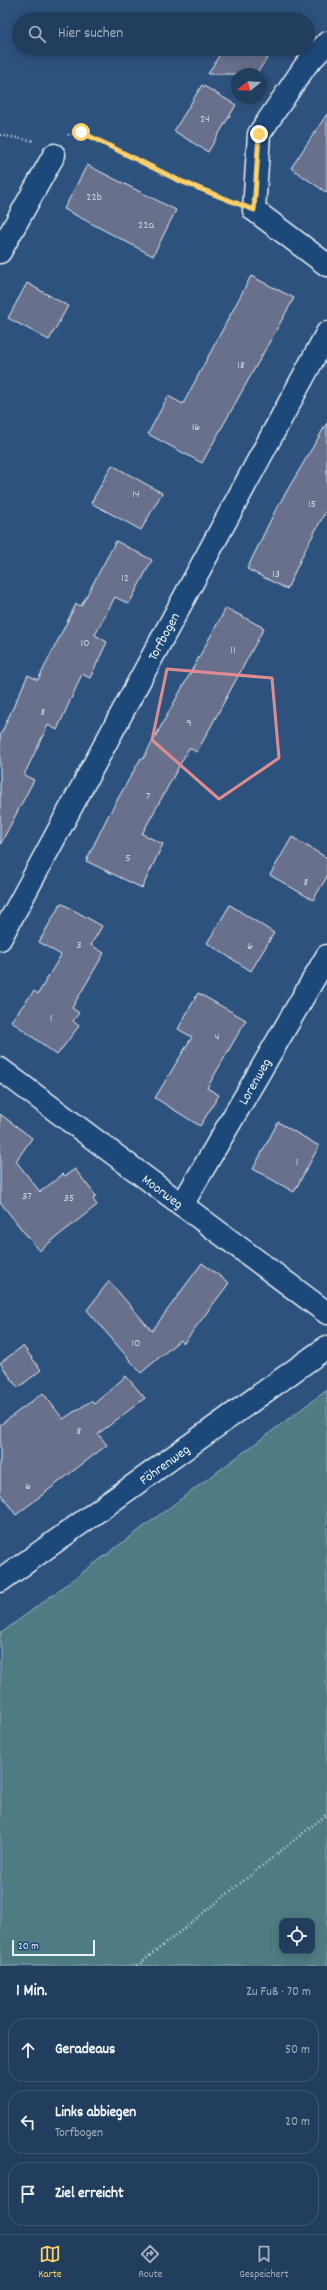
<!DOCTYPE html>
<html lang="de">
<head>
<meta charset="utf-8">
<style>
	:root { --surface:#223e5e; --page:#2a4564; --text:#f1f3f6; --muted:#a2aebc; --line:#3f5773; --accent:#ffd166 }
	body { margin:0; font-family:Dekko,sans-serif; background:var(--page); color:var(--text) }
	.controls { position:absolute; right:12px; bottom:12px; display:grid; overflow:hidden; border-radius:8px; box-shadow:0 2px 10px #0003 }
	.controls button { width:36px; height:36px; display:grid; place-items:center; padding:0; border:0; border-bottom:1px solid var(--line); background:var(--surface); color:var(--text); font:20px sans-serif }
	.compass { position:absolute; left:231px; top:68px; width:36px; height:36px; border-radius:50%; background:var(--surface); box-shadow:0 2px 10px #0003; rotate:252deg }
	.scale { position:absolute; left:12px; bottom:10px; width:83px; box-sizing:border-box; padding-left:4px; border:2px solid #e8f1f8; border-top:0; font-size:11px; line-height:14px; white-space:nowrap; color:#e8f1f8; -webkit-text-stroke:3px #1f4a7a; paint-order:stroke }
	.stop { position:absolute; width:12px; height:12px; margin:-9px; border:3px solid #ffd166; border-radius:50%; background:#fff }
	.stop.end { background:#ffd166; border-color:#fff; box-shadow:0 1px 4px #0008 }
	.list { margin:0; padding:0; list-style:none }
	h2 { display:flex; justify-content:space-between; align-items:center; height:52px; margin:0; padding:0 16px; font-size:17px }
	h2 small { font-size:13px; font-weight:400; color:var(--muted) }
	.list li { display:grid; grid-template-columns:26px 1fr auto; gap:12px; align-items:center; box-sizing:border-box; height:64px; margin:0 8px 8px; padding:0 8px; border:1px solid var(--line); border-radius:16px }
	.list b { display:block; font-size:15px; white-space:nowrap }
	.list p { margin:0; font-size:13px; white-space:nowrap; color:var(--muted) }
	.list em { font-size:13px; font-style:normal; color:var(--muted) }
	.icon { flex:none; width:22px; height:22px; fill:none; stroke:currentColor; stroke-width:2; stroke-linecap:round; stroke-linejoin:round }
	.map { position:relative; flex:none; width:327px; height:1966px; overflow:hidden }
	.search { position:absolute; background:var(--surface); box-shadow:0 2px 10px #0003; left:12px; right:12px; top:12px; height:44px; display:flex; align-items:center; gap:10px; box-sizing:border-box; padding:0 14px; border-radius:22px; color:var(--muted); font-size:15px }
	.sheet { height:268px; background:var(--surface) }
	nav { display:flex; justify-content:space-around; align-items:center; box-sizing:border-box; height:56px; border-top:1px solid var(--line); background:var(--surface); font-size:11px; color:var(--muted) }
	nav a { display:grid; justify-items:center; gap:2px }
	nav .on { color:var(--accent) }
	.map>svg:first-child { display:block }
</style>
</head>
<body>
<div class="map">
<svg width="327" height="1966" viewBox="0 0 327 1966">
	<rect width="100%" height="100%" fill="#2e527e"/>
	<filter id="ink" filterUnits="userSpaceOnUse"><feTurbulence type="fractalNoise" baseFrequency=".025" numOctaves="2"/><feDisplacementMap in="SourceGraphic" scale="8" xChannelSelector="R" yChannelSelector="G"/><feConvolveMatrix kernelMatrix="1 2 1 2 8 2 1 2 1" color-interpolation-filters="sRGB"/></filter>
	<g filter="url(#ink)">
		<path fill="#507b83" stroke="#9cb6be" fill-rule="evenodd" d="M327,1390v576h-327v-332zM282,1921h30v30h-30z"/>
		<g fill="#69708c" stroke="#e8f1f8">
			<path d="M223,49h51l-18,25h-48z"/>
			<path d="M202,85l34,20 -28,47 -34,-21z"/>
			<path d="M327,114v79l-36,-25z"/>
			<path d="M87,165l89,45 -23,46 -89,-47z"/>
			<path d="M251,276l43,22 -92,165 -54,-29 20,-38 15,8z"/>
			<path d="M27,283l41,23 -19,34 -41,-22z"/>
			<path d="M327,423v86l-23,43 -17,37 -40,-20 28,-58z"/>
			<path d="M112,465l50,28 -21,37 -50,-27z"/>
			<path d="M116,541l36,19 -23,44 -14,-7 -20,38 12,7 -17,36 -8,-4 -25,56 -9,-5 -24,50 10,5 -34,65v-109l28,-61 10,5 38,-76 5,2z"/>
			<path d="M226,608l38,20 -67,124 -8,-4 -47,86 21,10 -21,44 -56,-27 21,-43 34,-60 2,1z"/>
			<path d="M292,837l35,21v19l-14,23 -43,-25z"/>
			<path d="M61,903l41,23 -11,19 13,8 -32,55 7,5 -6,8 6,5 -22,29 -46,-34 23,-30 4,3 23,-39 -22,-13z"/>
			<path d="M230,905l44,28 -23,38 -44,-28z"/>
			<path d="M198,993l48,27 -39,68 12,7 -19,31 -45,-28 37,-61 -14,-8z"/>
			<path d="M0,1114l32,24 -16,23 24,31 23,-18 2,2 10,-7 21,27 -3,3 4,6 -58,46 -39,-49z"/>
			<path d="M278,1122l41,24 -25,46 -41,-23z"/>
			<path d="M202,1263l27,20 -45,60 -4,-3 -39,33 -54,-63 22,-29 43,50z"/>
			<path d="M23,1346l18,24 -23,18 -18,-25z"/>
			<path d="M126,1376l19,22 -47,36 9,11 -91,70 -16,-22v-68l43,-32 20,26 28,-18 3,3z"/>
		</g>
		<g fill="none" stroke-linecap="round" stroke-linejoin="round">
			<defs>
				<g id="minor">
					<path d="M327,43l-21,22 -47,69 -5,76 73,55"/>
					<path d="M0,252l54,-97"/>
					<path d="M0,939l327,-606"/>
					<path d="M0,1069l327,244"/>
					<path d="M182,1205l145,-249"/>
					<path d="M0,1581l327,-234"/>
				</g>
			</defs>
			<use href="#minor" stroke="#e8f1f8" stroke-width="25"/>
			<g stroke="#e8f1f8" stroke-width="2.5" stroke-dasharray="1 3" stroke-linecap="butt">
				<path d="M0,135l34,6"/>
				<path d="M68,135l13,-3 97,49 51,20"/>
				<path d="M137,1966l190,-152"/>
			</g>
			<use href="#minor" stroke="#1f4a7a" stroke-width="22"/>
		</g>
	</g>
	<g fill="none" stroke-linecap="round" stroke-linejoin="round" filter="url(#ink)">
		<path stroke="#ffd166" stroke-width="5" d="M81,132l97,48 76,30 5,-76"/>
	</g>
	<path fill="none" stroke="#df8c90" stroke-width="3" stroke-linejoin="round" d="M167,669l105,9 7,80 -60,41 -67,-59z"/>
	<g text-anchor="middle" stroke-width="3" stroke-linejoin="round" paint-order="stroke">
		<g font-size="12" fill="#c8d1dd">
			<text x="205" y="122">24</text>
			<text x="94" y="200">22b</text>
			<text x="146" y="228">22a</text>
			<text x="241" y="368">18</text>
			<text x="196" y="430">16</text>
			<text x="136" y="497">14</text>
			<text x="312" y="507">15</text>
			<text x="276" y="577">13</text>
			<text x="125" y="581">12</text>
			<text x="85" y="646">10</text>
			<text x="233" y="653">11</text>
			<text x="43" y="715">8</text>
			<text x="189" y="726">9</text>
			<text x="148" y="799">7</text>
			<text x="128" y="861">5</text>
			<text x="306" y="885">8</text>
			<text x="79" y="948">3</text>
			<text x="250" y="949">6</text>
			<text x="51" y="1021">1</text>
			<text x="217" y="1040">4</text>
			<text x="297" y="1165">1</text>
			<text x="27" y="1199">37</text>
			<text x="69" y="1201">35</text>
			<text x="136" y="1346">10</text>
			<text x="79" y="1434">8</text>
			<text x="28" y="1489">6</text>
		</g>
		<g font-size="14" fill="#e8f1f8" stroke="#1f4a7a">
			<text transform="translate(163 636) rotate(-62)" y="5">Torfbogen</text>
			<text transform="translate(254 1081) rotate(-60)" y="5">Lorenweg</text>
			<text transform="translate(163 1191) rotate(37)" y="5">Moorweg</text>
			<text transform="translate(164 1464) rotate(-36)" y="5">Föhrenweg</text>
		</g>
	</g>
</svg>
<div class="controls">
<button><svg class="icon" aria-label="locate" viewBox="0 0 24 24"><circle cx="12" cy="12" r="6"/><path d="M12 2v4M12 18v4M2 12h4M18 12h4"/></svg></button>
</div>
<svg class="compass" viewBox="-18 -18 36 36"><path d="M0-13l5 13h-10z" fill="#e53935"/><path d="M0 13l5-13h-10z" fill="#a2aebc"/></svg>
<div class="scale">20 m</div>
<div class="stop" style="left:81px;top:132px"></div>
<div class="stop end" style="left:259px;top:134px"></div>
<div class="search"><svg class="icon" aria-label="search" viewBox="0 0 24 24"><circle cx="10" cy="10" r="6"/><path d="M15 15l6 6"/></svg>Hier suchen</div>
</div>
<section class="sheet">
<h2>1 Min.<small>Zu Fuß · 70 m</small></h2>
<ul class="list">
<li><svg class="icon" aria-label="ahead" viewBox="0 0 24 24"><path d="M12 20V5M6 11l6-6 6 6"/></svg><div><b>Geradeaus</b></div><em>50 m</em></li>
<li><svg class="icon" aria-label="left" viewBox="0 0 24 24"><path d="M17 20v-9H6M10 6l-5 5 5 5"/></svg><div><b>Links abbiegen</b><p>Torfbogen</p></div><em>20 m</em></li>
<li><svg class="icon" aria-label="arrive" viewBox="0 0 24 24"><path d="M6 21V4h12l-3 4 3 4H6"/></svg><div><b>Ziel erreicht</b></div></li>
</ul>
</section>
<nav>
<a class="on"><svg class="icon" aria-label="map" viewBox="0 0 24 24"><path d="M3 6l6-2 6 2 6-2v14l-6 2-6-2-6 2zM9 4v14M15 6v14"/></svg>Karte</a>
<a><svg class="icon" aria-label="directions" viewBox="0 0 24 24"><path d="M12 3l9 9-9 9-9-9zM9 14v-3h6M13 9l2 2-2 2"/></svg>Route</a>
<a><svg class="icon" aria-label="saved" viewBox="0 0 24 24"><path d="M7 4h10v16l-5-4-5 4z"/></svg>Gespeichert</a>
</nav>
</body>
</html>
